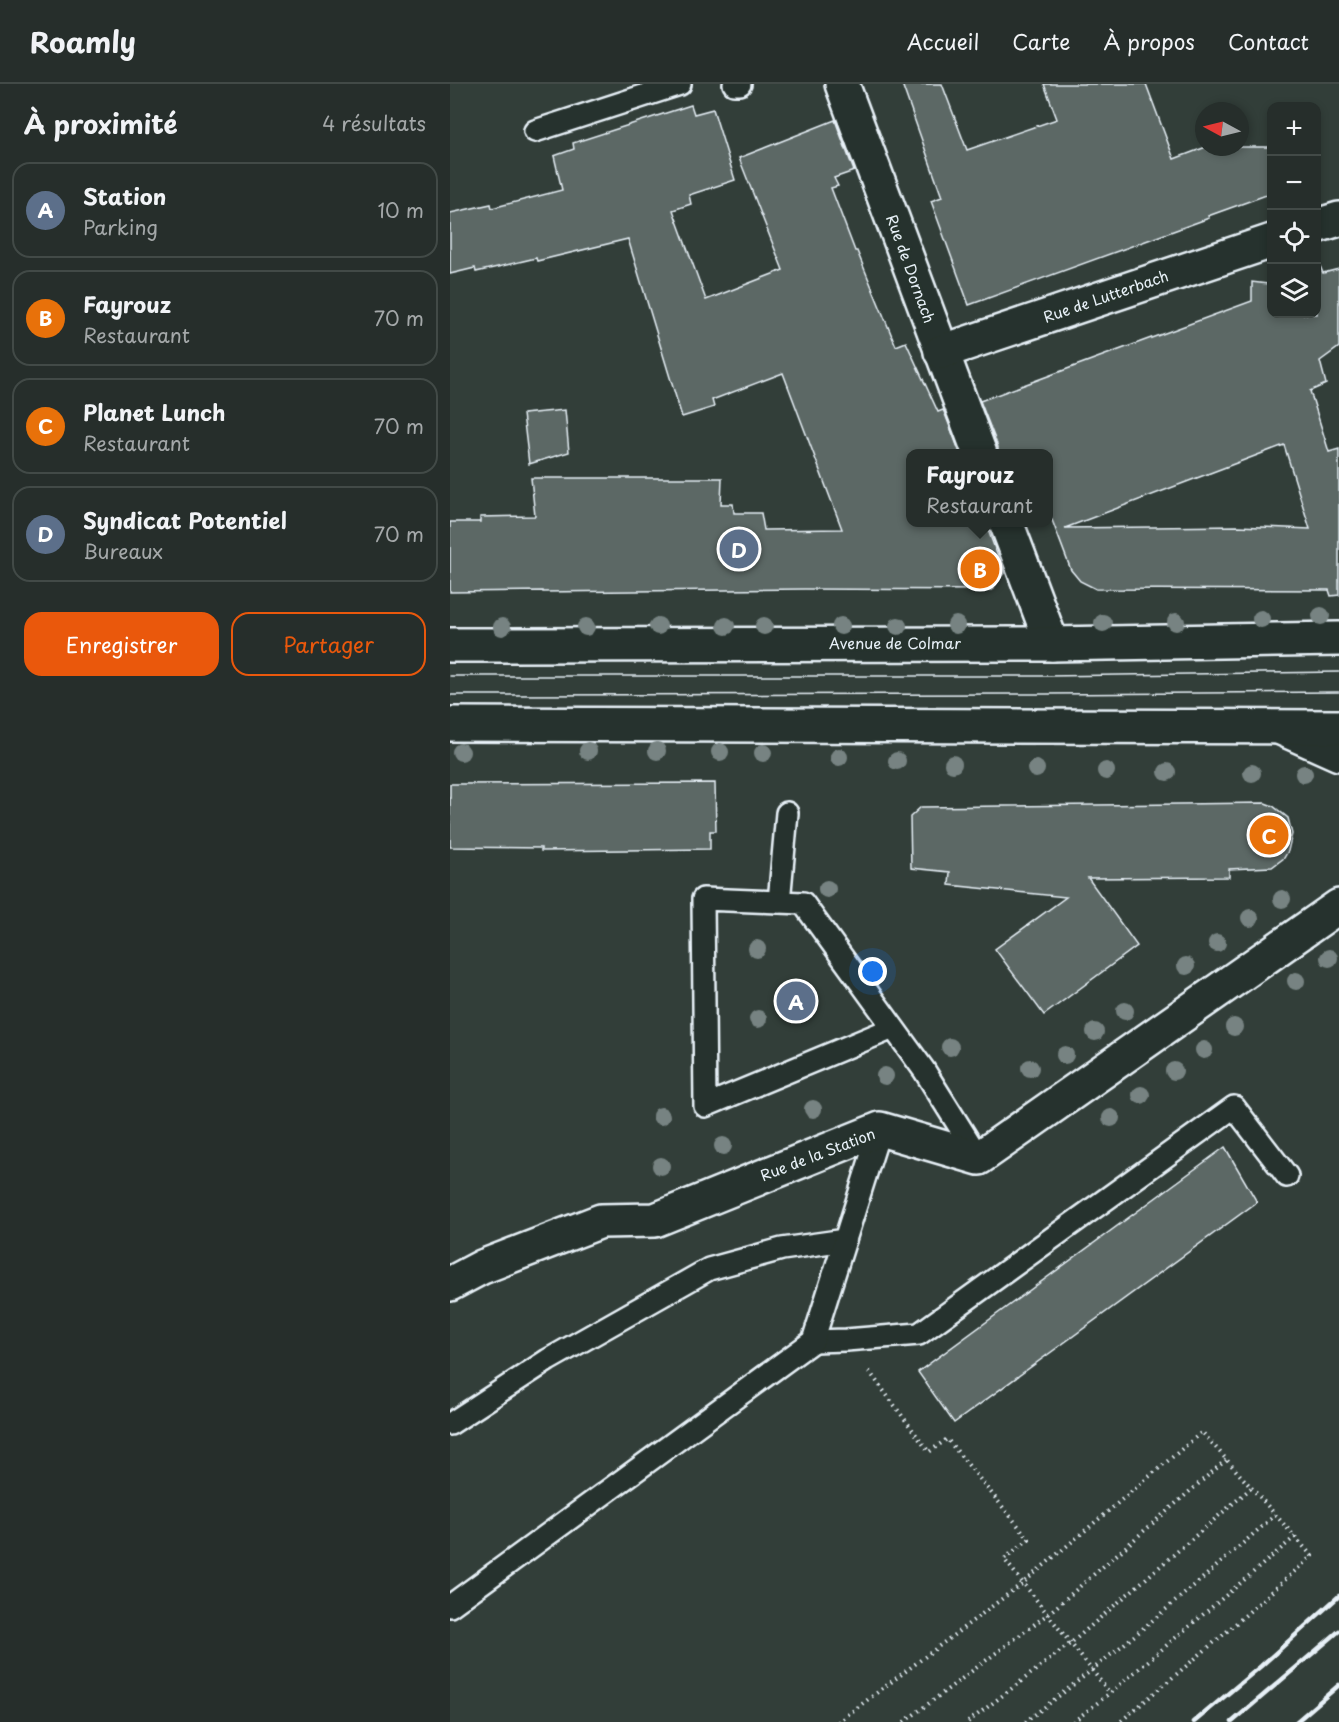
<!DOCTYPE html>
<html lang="fr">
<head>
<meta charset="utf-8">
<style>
	:root { --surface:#262e2b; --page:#2e3633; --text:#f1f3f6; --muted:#a4a8a9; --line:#424a47; --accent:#ea580c }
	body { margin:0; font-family:"Playpen Sans",sans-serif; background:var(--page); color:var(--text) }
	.controls { position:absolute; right:18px; top:18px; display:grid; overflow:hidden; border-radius:12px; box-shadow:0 3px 9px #0003 }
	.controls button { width:54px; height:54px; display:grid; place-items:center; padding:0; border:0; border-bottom:2px solid var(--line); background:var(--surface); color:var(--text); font:30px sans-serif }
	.compass { position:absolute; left:745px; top:18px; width:54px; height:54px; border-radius:50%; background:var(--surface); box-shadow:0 3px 9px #0003; rotate:277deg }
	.you { position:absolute; left:423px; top:888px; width:21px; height:21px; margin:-15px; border:4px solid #fff; border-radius:50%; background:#1a73e8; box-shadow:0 0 0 9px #1a73e833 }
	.badge { display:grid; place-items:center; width:39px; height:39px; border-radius:50%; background:var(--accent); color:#fff; font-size:20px; font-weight:700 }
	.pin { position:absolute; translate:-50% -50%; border:3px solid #fff; box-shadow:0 2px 6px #0006 }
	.popup { position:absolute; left:456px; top:365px; width:147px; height:78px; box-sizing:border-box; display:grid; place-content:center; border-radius:12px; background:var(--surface); filter:drop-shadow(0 2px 4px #0005); font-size:20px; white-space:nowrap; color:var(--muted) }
	.popup b { font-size:22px; color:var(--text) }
	.popup::after { content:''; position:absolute; left:50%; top:100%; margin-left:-12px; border:12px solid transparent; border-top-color:var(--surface) }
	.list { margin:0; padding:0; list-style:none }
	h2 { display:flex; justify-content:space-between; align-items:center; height:78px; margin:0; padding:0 24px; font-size:26px }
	h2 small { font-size:20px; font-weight:400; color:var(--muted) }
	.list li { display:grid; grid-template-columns:39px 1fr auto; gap:18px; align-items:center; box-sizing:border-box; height:96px; margin:0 12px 12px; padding:0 12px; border:2px solid var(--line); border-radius:18px }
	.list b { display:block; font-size:22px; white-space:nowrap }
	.list p { margin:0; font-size:20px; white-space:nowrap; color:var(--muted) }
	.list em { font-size:20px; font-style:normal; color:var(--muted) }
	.actions { display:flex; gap:12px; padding:18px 24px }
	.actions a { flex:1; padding:14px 0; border:2px solid var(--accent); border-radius:18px; text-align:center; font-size:21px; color:var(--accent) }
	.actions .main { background:var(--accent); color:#fff }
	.icon { flex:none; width:33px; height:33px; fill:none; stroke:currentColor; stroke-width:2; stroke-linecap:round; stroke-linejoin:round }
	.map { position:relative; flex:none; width:889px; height:1638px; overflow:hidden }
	header { display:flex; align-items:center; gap:36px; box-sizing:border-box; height:84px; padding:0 30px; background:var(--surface); border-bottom:2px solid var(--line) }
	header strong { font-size:28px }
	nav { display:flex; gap:33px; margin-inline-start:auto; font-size:21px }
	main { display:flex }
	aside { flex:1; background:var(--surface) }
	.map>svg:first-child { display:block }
</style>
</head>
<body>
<header>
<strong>Roamly</strong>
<nav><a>Accueil</a><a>Carte</a><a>À propos</a><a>Contact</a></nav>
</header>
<main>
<aside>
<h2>À proximité<small>4 résultats</small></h2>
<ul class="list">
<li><span class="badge" style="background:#5c6f8a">A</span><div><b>Station</b><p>Parking</p></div><em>10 m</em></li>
<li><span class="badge" style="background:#e8710a">B</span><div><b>Fayrouz</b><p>Restaurant</p></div><em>70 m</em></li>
<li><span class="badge" style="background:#e8710a">C</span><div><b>Planet Lunch</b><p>Restaurant</p></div><em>70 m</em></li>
<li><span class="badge" style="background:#5c6f8a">D</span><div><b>Syndicat Potentiel</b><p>Bureaux</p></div><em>70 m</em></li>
</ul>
<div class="actions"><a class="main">Enregistrer</a><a>Partager</a></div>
</aside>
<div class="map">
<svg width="889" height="1638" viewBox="0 0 889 1638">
	<rect width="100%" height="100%" fill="#323e39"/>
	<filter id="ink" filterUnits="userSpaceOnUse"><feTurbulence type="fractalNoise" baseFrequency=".0167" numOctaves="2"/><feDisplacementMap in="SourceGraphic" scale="12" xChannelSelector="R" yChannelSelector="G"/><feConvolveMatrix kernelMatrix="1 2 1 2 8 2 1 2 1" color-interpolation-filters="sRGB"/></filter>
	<g filter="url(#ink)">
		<g fill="#5c6865" stroke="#e8f1f8" stroke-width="1.5" fill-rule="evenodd">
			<path d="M452,0h40l25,66 90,-31 -13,-35h102l28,75 32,-12h66v46l-64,23 1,2 -240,87 -38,-104 11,-4z"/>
			<path d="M241,21l3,9 19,-5 22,71 -46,15 2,9 -18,6 33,90 77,-30 -44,-112 96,-38 19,51 -20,7 4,8 -7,2 24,63h2l39,95 10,-4 32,70 5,-2 2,4 15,39h-49v69h74l19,51 -12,17 -187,-1 -262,3v-1l-93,1v-70h30v-5l55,-1 -4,-38h191l-1,26h12l1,9h27l3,17 78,-1 -59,-156 -71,27 2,7 -32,10 -54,-178 -91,22 -1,-3 -60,14 -1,-4 -25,6v-61l41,-9 1,4 70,-18 -8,-34 20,-7 -1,-6z"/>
			<path d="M870,182l3,7 16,-4v78l-19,14 6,23 -16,7 19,61 10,-3v146l-8,1 -2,-6 -233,-1 -16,-8 -9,-11 -22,-58v-59h-51v-6l-18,-46 272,-100v-19l16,2 4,-1v31h45v-47zM834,361l26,84 -72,-3 -173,2z"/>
			<path d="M115,326l4,42 -40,12 -6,-50z"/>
			<path d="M265,699l1,48h-6v18l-169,2v-3l-91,-1v-63z"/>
			<path d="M815,719l8,3 15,12 4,16 -4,17 -4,7 -12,9 -43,2v8l-141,1 49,68 -93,69 -49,-66 71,-52 -117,-12 1,-13 -39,-4 -1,-51 11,-10z"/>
			<path d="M775,1063l32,55 -303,221 -36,-51z"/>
		</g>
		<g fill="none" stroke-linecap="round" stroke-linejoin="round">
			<defs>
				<g id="service">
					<path d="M284,0h6"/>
					<path d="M85,47l145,-47"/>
					<path d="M329,818l8,-89"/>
					<path d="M443,944l-188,78 -2,-207 100,4 121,167 55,88"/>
					<path d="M363,1257l33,-1 73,-6 315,-227 53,69"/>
					<path d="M0,1340l98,-64 161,-91 73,-20 63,-9"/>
					<path d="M0,1522l363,-265 67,-212"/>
				</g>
				<g id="minor">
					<path d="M392,0l138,370"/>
					<path d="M866,142l23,-7"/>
					<path d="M491,268l331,-111"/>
					<path d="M556,438l46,122"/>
					<path d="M831,644l58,26"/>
					<path d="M0,1200l32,-17 119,-46 54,-1 225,-91 99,29 360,-252"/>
				</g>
				<path id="tertiary" d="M0,561l602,-1 287,-5"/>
				<path id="secondary" d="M0,640l889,3"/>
			</defs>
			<use href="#service" stroke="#e8f1f8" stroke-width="26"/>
			<use href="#minor" stroke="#e8f1f8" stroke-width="38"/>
			<use href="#tertiary" stroke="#e8f1f8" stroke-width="38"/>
			<use href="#secondary" stroke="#e8f1f8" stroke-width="38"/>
			<g stroke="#e8f1f8" stroke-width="4" stroke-dasharray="1.5 4.5" stroke-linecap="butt">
				<path d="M419,1287l60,81 18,-13 82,100 -25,20 106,134"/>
				<path d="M388,1638l185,-139 179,-151 110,124 -88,78 -104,88"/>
				<path d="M454,1638l144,-108 178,-154"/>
				<path d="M518,1638l103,-79 180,-155"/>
				<path d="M575,1638c87,-66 169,-135 250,-207"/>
				<path d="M623,1638l37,-29 185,-156"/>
			</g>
			<use href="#service" stroke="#26332d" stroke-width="21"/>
			<use href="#minor" stroke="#26332d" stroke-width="33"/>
			<use href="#tertiary" stroke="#26332d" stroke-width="33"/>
			<use href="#secondary" stroke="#26332d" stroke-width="33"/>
			<g stroke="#e8f1f8" stroke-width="1.5">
				<path d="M0,592h598l291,-4"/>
				<path d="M0,611l596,-1 293,-2"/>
			</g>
			<g stroke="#e8f1f8" stroke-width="4.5">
				<path d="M744,1638l67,-56 78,-70"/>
				<path d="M782,1638l107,-91"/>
				<path d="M846,1638l43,-37"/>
			</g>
		</g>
		<g fill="#778382">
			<circle cx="871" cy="532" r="9"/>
			<circle cx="811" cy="535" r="9"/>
			<circle cx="726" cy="538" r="9"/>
			<circle cx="653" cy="539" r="9"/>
			<circle cx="506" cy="541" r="9"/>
			<circle cx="208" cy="542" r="9"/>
			<circle cx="276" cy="542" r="9"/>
			<circle cx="314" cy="542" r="9"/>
			<circle cx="391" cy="542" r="9"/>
			<circle cx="448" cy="542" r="9"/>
			<circle cx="52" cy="543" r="9"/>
			<circle cx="136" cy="543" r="9"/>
			<circle cx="138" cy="667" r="9"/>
			<circle cx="207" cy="667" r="9"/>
			<circle cx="11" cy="668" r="9"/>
			<circle cx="270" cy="668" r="9"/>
			<circle cx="313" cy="669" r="9"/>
			<circle cx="389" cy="673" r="9"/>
			<circle cx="447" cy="677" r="9"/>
			<circle cx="503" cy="680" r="9"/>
			<circle cx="586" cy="685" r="9"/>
			<circle cx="656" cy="687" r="9"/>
			<circle cx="717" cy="688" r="9"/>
			<circle cx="802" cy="689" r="9"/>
			<circle cx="854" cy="690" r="9"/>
			<circle cx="377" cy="805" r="9"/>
			<circle cx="832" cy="815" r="9"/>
			<circle cx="800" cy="834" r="9"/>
			<circle cx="767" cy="859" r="9"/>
			<circle cx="307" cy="865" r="9"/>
			<circle cx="879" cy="874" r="9"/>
			<circle cx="736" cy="882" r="9"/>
			<circle cx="846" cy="897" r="9"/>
			<circle cx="340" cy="921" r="9"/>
			<circle cx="675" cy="927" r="9"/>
			<circle cx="308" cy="935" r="9"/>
			<circle cx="784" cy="943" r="9"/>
			<circle cx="645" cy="948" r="9"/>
			<circle cx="500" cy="963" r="9"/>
			<circle cx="754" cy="966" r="9"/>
			<circle cx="615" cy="971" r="9"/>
			<circle cx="580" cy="984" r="9"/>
			<circle cx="724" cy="987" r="9"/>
			<circle cx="435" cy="992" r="9"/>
			<circle cx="691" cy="1011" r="9"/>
			<circle cx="363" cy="1025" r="9"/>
			<circle cx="211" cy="1032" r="9"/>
			<circle cx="661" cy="1034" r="9"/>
			<circle cx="273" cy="1062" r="9"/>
			<circle cx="211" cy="1082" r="9"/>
		</g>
	</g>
	<g text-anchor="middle" stroke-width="4.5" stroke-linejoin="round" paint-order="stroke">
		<g font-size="15" fill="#e8f1f8" stroke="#26332d">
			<text transform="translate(460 185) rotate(70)" y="5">Rue de Dornach</text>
			<text transform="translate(656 213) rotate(-19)" y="5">Rue de Lutterbach</text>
			<text x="445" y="565">Avenue de Colmar</text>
			<text transform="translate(368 1071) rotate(-21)" y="5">Rue de la Station</text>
		</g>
	</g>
</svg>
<div class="controls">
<button>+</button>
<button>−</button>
<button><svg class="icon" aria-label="locate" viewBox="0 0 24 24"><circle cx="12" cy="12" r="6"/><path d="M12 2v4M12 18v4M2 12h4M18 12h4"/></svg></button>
<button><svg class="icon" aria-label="layers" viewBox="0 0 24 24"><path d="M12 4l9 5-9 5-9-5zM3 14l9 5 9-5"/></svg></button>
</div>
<svg class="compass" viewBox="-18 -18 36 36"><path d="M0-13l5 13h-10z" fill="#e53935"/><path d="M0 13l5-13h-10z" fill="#a4a8a9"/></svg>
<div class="you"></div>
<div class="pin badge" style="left:346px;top:917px;background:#5c6f8a">A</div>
<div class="pin badge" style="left:530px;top:485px;background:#e8710a">B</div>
<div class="popup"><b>Fayrouz</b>Restaurant</div>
<div class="pin badge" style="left:819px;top:751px;background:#e8710a">C</div>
<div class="pin badge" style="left:289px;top:465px;background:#5c6f8a">D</div>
</div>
</main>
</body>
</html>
